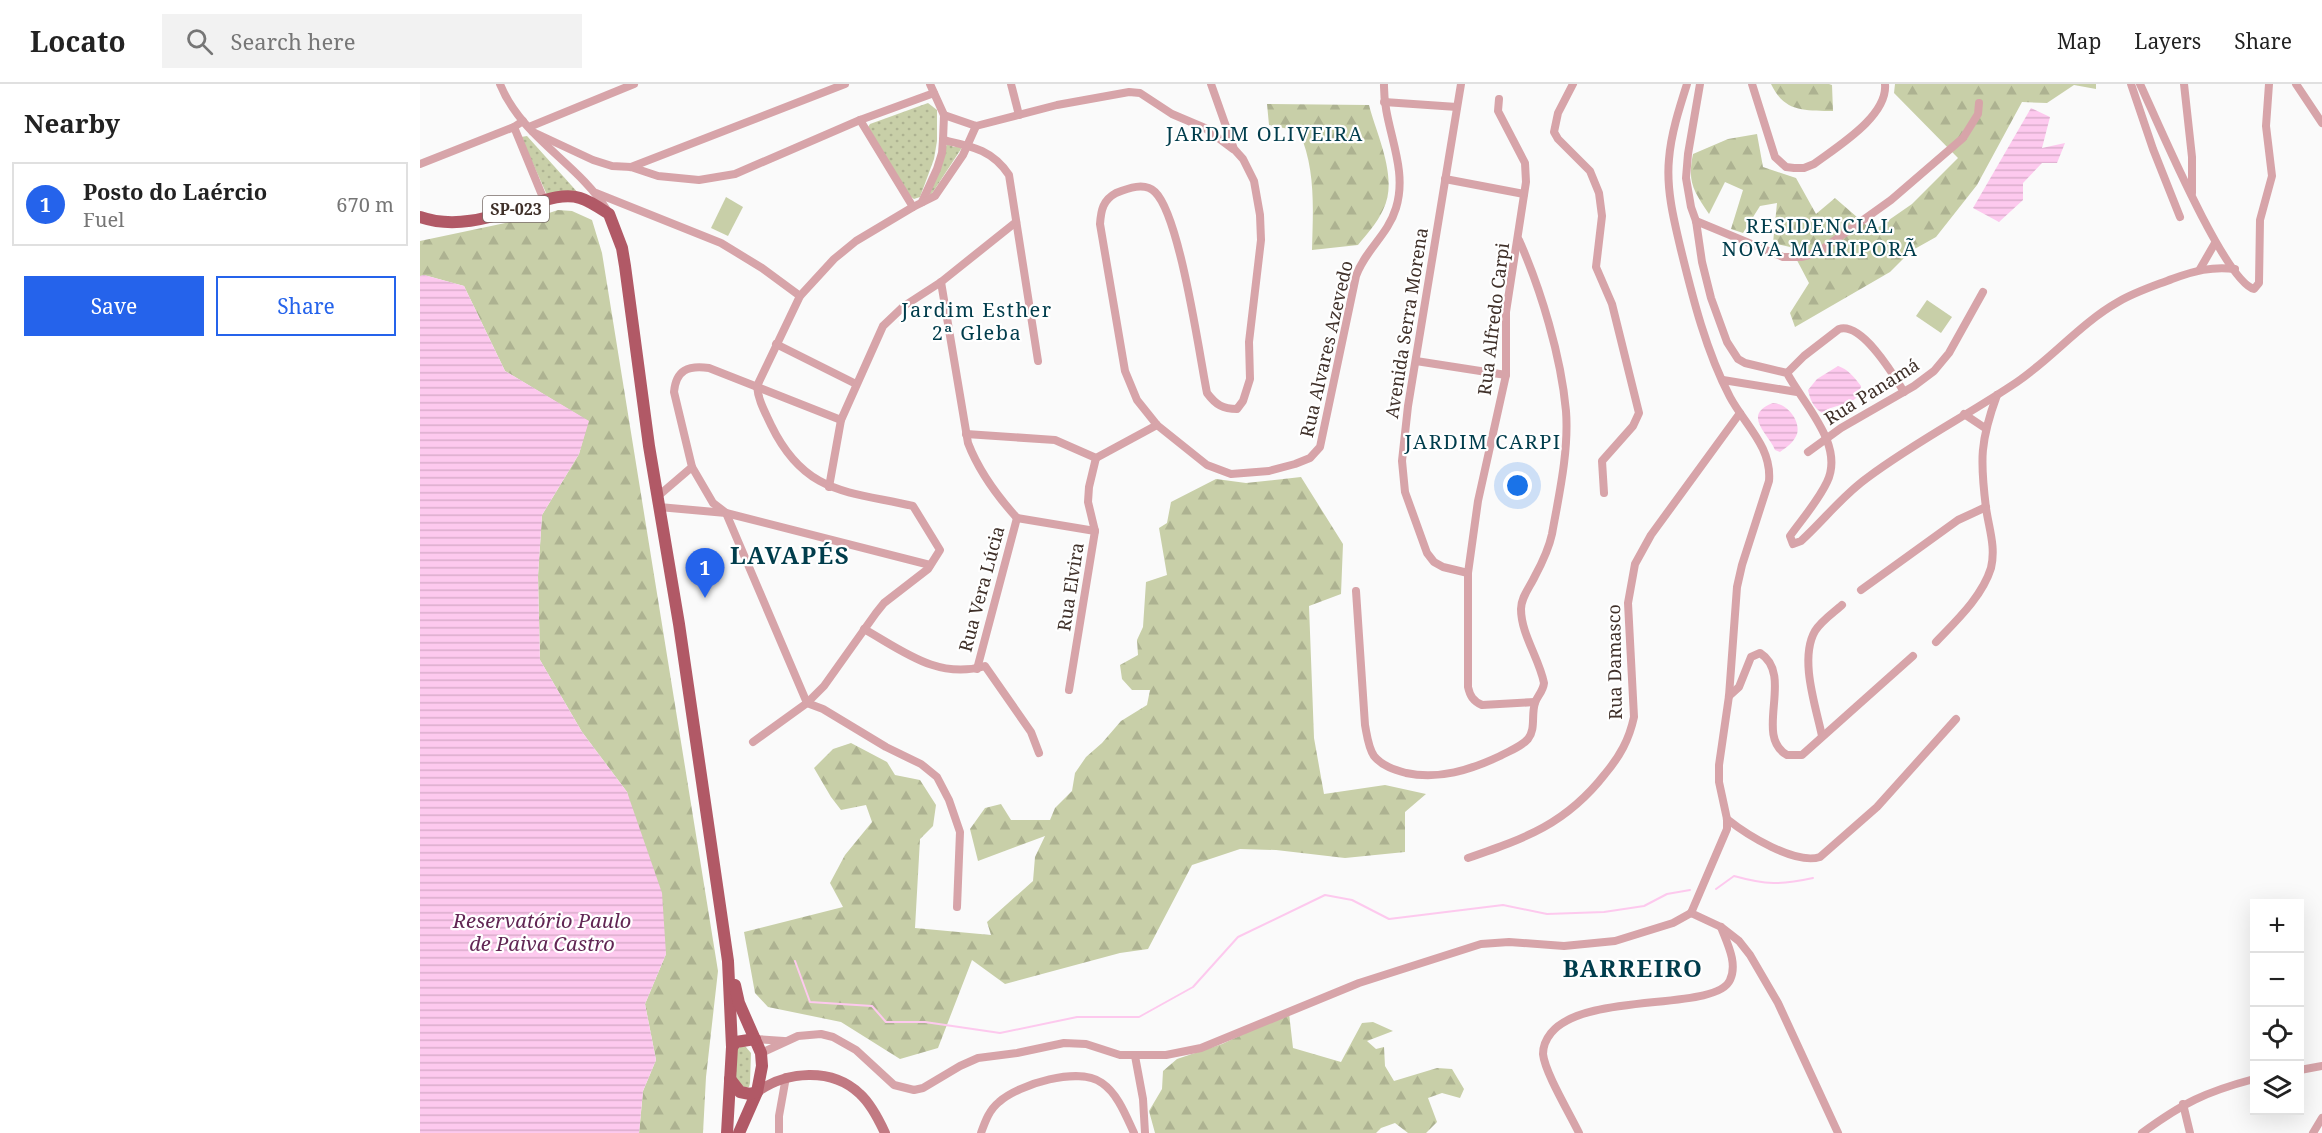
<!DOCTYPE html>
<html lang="en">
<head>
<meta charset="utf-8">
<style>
	:root { --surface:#fff; --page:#f2f2f2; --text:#222; --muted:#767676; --line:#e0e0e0; --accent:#2563eb }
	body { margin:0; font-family:"Noto Serif",serif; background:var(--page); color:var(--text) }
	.controls { position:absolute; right:18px; bottom:18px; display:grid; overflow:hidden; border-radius:0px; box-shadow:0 6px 24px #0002 }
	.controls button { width:54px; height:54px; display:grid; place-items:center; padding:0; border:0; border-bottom:2px solid var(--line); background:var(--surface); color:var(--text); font:30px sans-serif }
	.you { position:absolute; left:1098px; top:402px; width:21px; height:21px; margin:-15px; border:4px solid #fff; border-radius:50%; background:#1a73e8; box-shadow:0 0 0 9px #1a73e833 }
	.badge { display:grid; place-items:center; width:39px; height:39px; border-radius:50%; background:var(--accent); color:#fff; font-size:20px; font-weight:700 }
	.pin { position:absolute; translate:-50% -50px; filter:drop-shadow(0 2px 3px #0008) }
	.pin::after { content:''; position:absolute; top:32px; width:21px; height:18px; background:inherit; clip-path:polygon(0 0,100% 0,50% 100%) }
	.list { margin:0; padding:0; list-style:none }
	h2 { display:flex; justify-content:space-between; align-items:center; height:78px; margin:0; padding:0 24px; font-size:26px }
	h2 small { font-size:20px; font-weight:400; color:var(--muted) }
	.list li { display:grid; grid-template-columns:39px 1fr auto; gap:18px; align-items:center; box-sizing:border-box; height:84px; margin:0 12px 12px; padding:0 12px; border:2px solid var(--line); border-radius:0px }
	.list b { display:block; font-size:22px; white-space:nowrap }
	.list p { margin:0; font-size:20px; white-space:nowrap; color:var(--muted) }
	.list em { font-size:20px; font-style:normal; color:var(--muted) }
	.actions { display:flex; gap:12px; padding:18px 24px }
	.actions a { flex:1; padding:14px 0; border:2px solid var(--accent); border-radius:0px; text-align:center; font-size:21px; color:var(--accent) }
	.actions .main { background:var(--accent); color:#fff }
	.icon { flex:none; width:33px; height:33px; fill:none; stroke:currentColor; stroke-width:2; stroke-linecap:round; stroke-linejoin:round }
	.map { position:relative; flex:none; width:1902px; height:1049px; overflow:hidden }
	header { display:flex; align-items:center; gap:36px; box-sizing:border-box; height:84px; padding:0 30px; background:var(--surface); border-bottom:2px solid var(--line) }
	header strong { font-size:28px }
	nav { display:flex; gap:33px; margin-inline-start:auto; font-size:21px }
	.search { width:420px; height:54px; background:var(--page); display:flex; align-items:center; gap:15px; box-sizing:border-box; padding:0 21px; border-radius:0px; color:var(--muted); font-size:22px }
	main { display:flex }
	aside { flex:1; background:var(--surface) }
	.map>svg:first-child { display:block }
</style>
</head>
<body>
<header>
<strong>Locato</strong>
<div class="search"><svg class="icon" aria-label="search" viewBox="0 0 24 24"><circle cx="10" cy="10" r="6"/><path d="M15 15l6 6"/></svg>Search here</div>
<nav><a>Map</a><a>Layers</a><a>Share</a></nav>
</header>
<main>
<aside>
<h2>Nearby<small></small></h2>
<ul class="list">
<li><span class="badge">1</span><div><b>Posto do Laércio</b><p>Fuel</p></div><em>670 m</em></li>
</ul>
<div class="actions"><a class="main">Save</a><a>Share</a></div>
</aside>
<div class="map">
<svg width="1902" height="1049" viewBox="0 0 1902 1049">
	<defs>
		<pattern id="green-dots" width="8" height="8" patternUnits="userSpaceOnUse" patternTransform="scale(1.5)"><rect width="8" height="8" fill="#c8cfa8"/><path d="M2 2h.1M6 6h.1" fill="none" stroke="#adb291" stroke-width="1.8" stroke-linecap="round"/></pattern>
		<pattern id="forest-firs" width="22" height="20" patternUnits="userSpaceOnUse" patternTransform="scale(1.5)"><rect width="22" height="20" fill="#c8cfa8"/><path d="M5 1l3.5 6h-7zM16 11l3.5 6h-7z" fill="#adb291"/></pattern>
		<pattern id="water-rules" width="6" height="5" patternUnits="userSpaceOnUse" patternTransform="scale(1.5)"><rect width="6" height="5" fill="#fdc9ee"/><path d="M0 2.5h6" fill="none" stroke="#daadcc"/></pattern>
	</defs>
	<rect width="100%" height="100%" fill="#fafafa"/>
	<g fill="url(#green-dots)">
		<path d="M508,19l9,7v31l-3,18 -14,38 -6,2 -4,-3 -42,-69 2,-3z"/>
		<path d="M107,52l53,59h-33l-26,-58z"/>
		<path d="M527,60l7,3 9,-1 -32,49 -3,-2z"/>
		<path d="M325,962l6,7 -1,30 -1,4 -4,1 -10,-5 2,-35z"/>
	</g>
	<g fill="url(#forest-firs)">
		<path d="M1351,0h58l3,1 1,26c-28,-1 -48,2 -62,-27z"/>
		<path d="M1475,0h201v5l-22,-4 -27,18 -25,-1 -45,83 -41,52 -25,14 -21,21 -95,55 -5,-14 19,-30 -19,-36 -17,-4 4,-40 -17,3 -17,27 -12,-4 12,-39 -18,-8 -16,32c-15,-23 -22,-31 -16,-60l35,-15 29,-5 6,33 33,11 20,36 19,-16 38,33 39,-27 46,-46 -64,-65z"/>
		<path d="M847,20l102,1c8,31 30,74 14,105 -6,13 -16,24 -25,35l-46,5c1,-42 4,-80 -13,-119l-30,-6z"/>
		<path d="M138,126l14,1 20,9 10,33 116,718 -12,106 -3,56h-64l4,-42 13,-31 -11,-56 21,-50 -39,-162 -45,-60 -42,-72 -2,-84 4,-61 37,-61 9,-33 -83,-50 -41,-85 -40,-11 -4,1v-35l123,-26z"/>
		<path d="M881,393l42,67 -2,50 -32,12 5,132 10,56 61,-9 41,9 -21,18v40l-60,6 -69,-8 -36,-1 -48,16 -44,84 -28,4 -115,31 -33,-24 -34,88 -38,11 -59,-37 -73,-15 -13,-14 -11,-61 99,-25 -13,-24 15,-28 27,-33 -6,-17 -25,5 -10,-13 -17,-29 19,-19 18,-6 36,19 8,13 25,5 16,25 -3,21 -13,13 -5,89 76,7 -4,-13 46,-41 2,-24 10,-21 -67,25 -8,-32 15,-21 16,-4 10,16h39l5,-12 17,-17 3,-18 11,-16 16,-14 19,-22 26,-16 3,-15h-18l-10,-11 -2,-14 18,-10 -1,-15 6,-13 3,-45 21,-7 -8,-47 8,-5 4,-21 45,-23 30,4z"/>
		<path d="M869,929l4,35 48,14 21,-39 11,-1 20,9 -26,10 9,8 8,-2 1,19 9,15 43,-13 15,1 12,20 -4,9 -18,-5 -14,5 9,24 -11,11h-18l-13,-10 -14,5 -5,5h-221l-6,-22 13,-22 1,-18 14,-12 45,-15z"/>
	</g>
	<g fill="#c8cfa8">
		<path d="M306,113l17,10 -15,29 -17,-8z"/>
		<path d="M1507,216l25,17 -11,16 -25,-17z"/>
	</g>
	<g fill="url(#water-rules)">
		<path d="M1611,24l19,9 -8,31 23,-5 -8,20h-15l-19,20v17l-24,22 -26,-14z"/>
		<path d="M4,191l40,11 41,85 84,50 -10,33 -37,61 -4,61 2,84 42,72 45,60 35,101 4,61 -21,50 11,56 -13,31 -4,42h-219v-857z"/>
		<path d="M1418,282c10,3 17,12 23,20 -3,23 -24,15 -39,27 -9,-6 -12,-14 -14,-23l9,-11z"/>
		<path d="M1353,319c13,0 28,17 24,31 -3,8 -10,13 -17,18l-5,-2c-6,-16 -34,-35 -2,-47z"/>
	</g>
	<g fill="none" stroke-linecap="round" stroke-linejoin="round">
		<g stroke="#fdc9ee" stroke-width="2">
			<path d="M1296,805l18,-13c32,9 47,9 79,2"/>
			<path d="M375,877l15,41 62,4 14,16h39l75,11 77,-16h62l54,-30 45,-50 87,-42 27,5 37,19 114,-14 44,9 57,-2 40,-6 23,-12 23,-4"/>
		</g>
		<g stroke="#d7a4a9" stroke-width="8">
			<path d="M80,0c21,53 78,79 107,126"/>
			<path d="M591,0l8,31"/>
			<path d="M791,0l23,65 9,10 11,22 6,34 1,25 -12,102 1,37 -7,22 -6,8c-14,0 -21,-4 -30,-16 -8,-40 -27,-177 -52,-201 -10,-10 -27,-4 -39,1 -13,7 -15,17 -16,31l25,147 12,29 20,25 50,40 24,9 38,-3 26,-7 15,-6 10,-11 36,-171c9,-26 32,-41 40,-68 13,-42 -13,-81 -12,-124"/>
			<path d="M1041,0l-53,322 -6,55 3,31 22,61 7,9 9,5 25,6"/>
			<path d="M1153,0l-15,29 -4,19 4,7 32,32 9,22 3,23 -6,51 16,37 27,109 -6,13 -31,35 2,32"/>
			<path d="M1267,0c-8,25 -16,50 -18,75 -3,30 5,62 12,91 12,49 25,101 49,147 15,28 42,50 39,84l-27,84 -5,22 -8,109 -10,69v17l8,37v10l-36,84"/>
			<path d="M1280,0l-12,70 -2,24 5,29 5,14 6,41 9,36 16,44 11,17 7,4 42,10c17,32 58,72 40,109 -9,19 -24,36 -37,54l3,8 8,-3c23,-21 41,-45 66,-63 48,-36 101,-63 150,-96 35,-24 64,-59 101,-80 17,-10 36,-16 54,-23 22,-8 40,-13 63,-10"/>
			<path d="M1332,0l23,73 11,10 8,1h10l10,-4c24,-18 74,-48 71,-80"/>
			<path d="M1711,0l22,65 27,68"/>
			<path d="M1720,0c16,34 84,197 114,205l5,-6 1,-63 12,-44 -6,-50 3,-42"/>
			<path d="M1764,0l8,73v36"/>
			<path d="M1876,0l26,39"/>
			<path d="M1079,15l-1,12 27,52 1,19 -20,130v63l-28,126 -10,72v114c2,9 5,14 14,18l53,-3"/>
			<path d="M964,18l73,5"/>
			<path d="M524,31l32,11"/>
			<path d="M440,36l53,87"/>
			<path d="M556,42l81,-21 72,-13 11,1 32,21 33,14 28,21"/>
			<path d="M94,43l30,73"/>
			<path d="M109,43l105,-43"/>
			<path d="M113,48l60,28 19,6 19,1 27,9 41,4 36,-6 125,-54 74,-27"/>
			<path d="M523,56c27,6 49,9 66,35l29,186"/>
			<path d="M0,80l94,-37 9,-6"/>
			<path d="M211,83l214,-83"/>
			<path d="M1025,95l79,15"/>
			<path d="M176,109l125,50 41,25 38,28"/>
			<path d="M502,118l15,-33 5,-16 1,-13 1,-25 -14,-31"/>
			<path d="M1276,137l87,36h18l16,-4 74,-53 72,-62 15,-24 1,-11"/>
			<path d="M1780,185l15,-26"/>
			<path d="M521,198l27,161c10,26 30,54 49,75"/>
			<path d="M356,260l80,40"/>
			<path d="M996,277l90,14"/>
			<path d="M1367,289l17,-17 35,-27c23,-7 54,45 65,63"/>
			<path d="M1303,296l74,12"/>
			<path d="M1544,330l21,14"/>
			<path d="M546,350l89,6 41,18 61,-33"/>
			<path d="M1388,368l33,-24 73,-42 20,-15 15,-18 34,-61"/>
			<path d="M272,383l21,36 13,10 81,190 16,6 63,38 35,17 16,13 12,23 11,32 -3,75"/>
			<path d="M409,403l12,-67 42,-94 21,-20 37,-24 75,-60"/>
			<path d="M237,413l35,-30 -18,-75c2,-22 14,-27 35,-24l132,52"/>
			<path d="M239,423l67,6 204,52"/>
			<path d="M597,434l78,13"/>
			<path d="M1441,506l97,-70 28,-13"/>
			<path d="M936,507l9,134c2,10 3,22 9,31 8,10 21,14 32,17 33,7 64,-3 94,-17 9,-5 21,-9 28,-17 8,-10 3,-24 7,-36 2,-7 8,-11 9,-20 -5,-25 -23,-49 -23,-74 0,-12 9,-22 14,-33 7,-13 14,-28 17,-42 7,-39 17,-83 14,-123 -5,-55 -25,-121 -47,-171"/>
			<path d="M444,545c39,22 74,51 121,37l46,66 8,21"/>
			<path d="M1516,558c20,-21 46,-45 55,-74 5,-21 -2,-39 -5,-60 -6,-48 -6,-67 11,-113"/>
			<path d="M557,585l40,-151"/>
			<path d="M649,606l26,-159 -7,-29 1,-15 7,-29"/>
			<path d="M1309,612l10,-9 12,-30 9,-4c35,22 -7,83 27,102h15l111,-99"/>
			<path d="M1402,652c-6,-29 -23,-77 -7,-105 6,-10 18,-18 27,-26"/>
			<path d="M333,658l54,-39 17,-17 52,-73 8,-10 44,-34 12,-19 -27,-44c-65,-15 -108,-11 -142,-81 -6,-13 -13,-25 -14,-39l43,-90 34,-37 22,-18 57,-34 22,-11 28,-41 13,-29"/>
			<path d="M1307,735c20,16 68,46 93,38l57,-50 79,-88"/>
			<path d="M1048,774c58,-20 98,-34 137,-84 15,-18 24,-34 29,-57l-6,-114 7,-39 16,-29 89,-122"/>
			<path d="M1271,829l30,14 18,14 11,14 28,48 60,130"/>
			<path d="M335,955l29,2"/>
			<path d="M341,969l37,-17 23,-2 12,3 23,13 38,35 20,5 9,-2 37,-22 18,-8 39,-5 47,-10 22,1 34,11h46l35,-7 158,-65 122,-39 28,-2 55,4 51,-5 58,-18 18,-10"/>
			<path d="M715,972l8,43 2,34"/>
			<path d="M1880,986l22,-4"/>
			<path d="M1763,1020l7,29"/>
			<path d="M359,1049v-17l7,-39"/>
			<path d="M561,1049c4,-11 8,-23 18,-31 20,-18 80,-36 103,-19 16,11 24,33 32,50"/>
			<path d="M1159,1049c-9,-19 -34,-60 -36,-79 0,-8 4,-16 8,-21 34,-42 165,-21 179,-53 8,-17 -3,-37 -9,-53"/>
			<path d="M1722,1049c41,-30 63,-41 112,-54"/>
			<path d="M1893,1049l9,-15"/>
		</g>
		<path stroke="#c27982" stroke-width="10" d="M337,1008c29,-21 75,-25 103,2 11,10 19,26 25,39"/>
		<g stroke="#b15966" stroke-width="12">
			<path d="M0,133c37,13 74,-1 110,-12 15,-5 34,-12 50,-7 10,3 20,10 29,16l13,34 3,18 24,180 30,178 49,337 4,86 -5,86"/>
			<path d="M315,901l4,18 22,50 1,13 -5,26 -18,41"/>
			<path d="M312,963l4,-5 19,-3"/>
			<path d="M310,995l10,13 10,2 7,-2"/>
		</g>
	</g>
	<g text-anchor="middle" stroke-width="4.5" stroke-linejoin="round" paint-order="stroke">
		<rect fill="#fff" stroke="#796e69" stroke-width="1.5" x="63" y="112" width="66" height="26" rx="4.5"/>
		<g font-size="16" font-weight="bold" fill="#3f3029">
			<text x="96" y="131">SP-023</text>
		</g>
		<g font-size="18" fill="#3f3029" stroke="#fff">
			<text transform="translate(1074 235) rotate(-83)" y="6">Rua Alfredo Carpi</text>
			<text transform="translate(987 239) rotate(-81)" y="6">Avenida Serra Morena</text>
			<text transform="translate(907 265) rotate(-77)" y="6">Rua Alvares Azevedo</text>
			<text transform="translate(1452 308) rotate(-32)" y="6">Rua Panamá</text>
			<text transform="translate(651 503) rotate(-81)" y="6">Rua Elvira</text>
			<text transform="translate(562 505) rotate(-75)" y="6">Rua Vera Lúcia</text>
			<text transform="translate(1195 578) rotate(-91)" y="6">Rua Damasco</text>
		</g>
		<g font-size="20" letter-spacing="1.5" fill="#013d4c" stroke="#fff">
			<text x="845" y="57">JARDIM OLIVEIRA</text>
			<text x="1400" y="149">RESIDENCIAL<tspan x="1400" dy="23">NOVA MAIRIPORÃ</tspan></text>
			<text x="557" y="233">Jardim Esther<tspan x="557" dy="23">2ª Gleba</tspan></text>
			<text x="1063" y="365">JARDIM CARPI</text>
		</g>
		<g font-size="20" font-style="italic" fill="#612654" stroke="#fff">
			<text x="122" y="844">Reservatório Paulo<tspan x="122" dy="23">de Paiva Castro</tspan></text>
		</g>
		<g font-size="24" font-weight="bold" letter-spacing="1.5" fill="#013d4c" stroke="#fff">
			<text x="370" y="480">LAVAPÉS</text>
			<text x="1213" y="893">BARREIRO</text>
		</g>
	</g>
</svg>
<div class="controls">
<button>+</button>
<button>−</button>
<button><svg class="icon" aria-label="locate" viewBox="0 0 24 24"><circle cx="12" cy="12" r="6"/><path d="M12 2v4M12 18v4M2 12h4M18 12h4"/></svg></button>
<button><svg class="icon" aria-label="layers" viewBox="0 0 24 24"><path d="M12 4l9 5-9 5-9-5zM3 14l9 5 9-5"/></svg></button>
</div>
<div class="you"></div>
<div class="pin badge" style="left:285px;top:514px">1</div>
</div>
</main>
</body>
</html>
